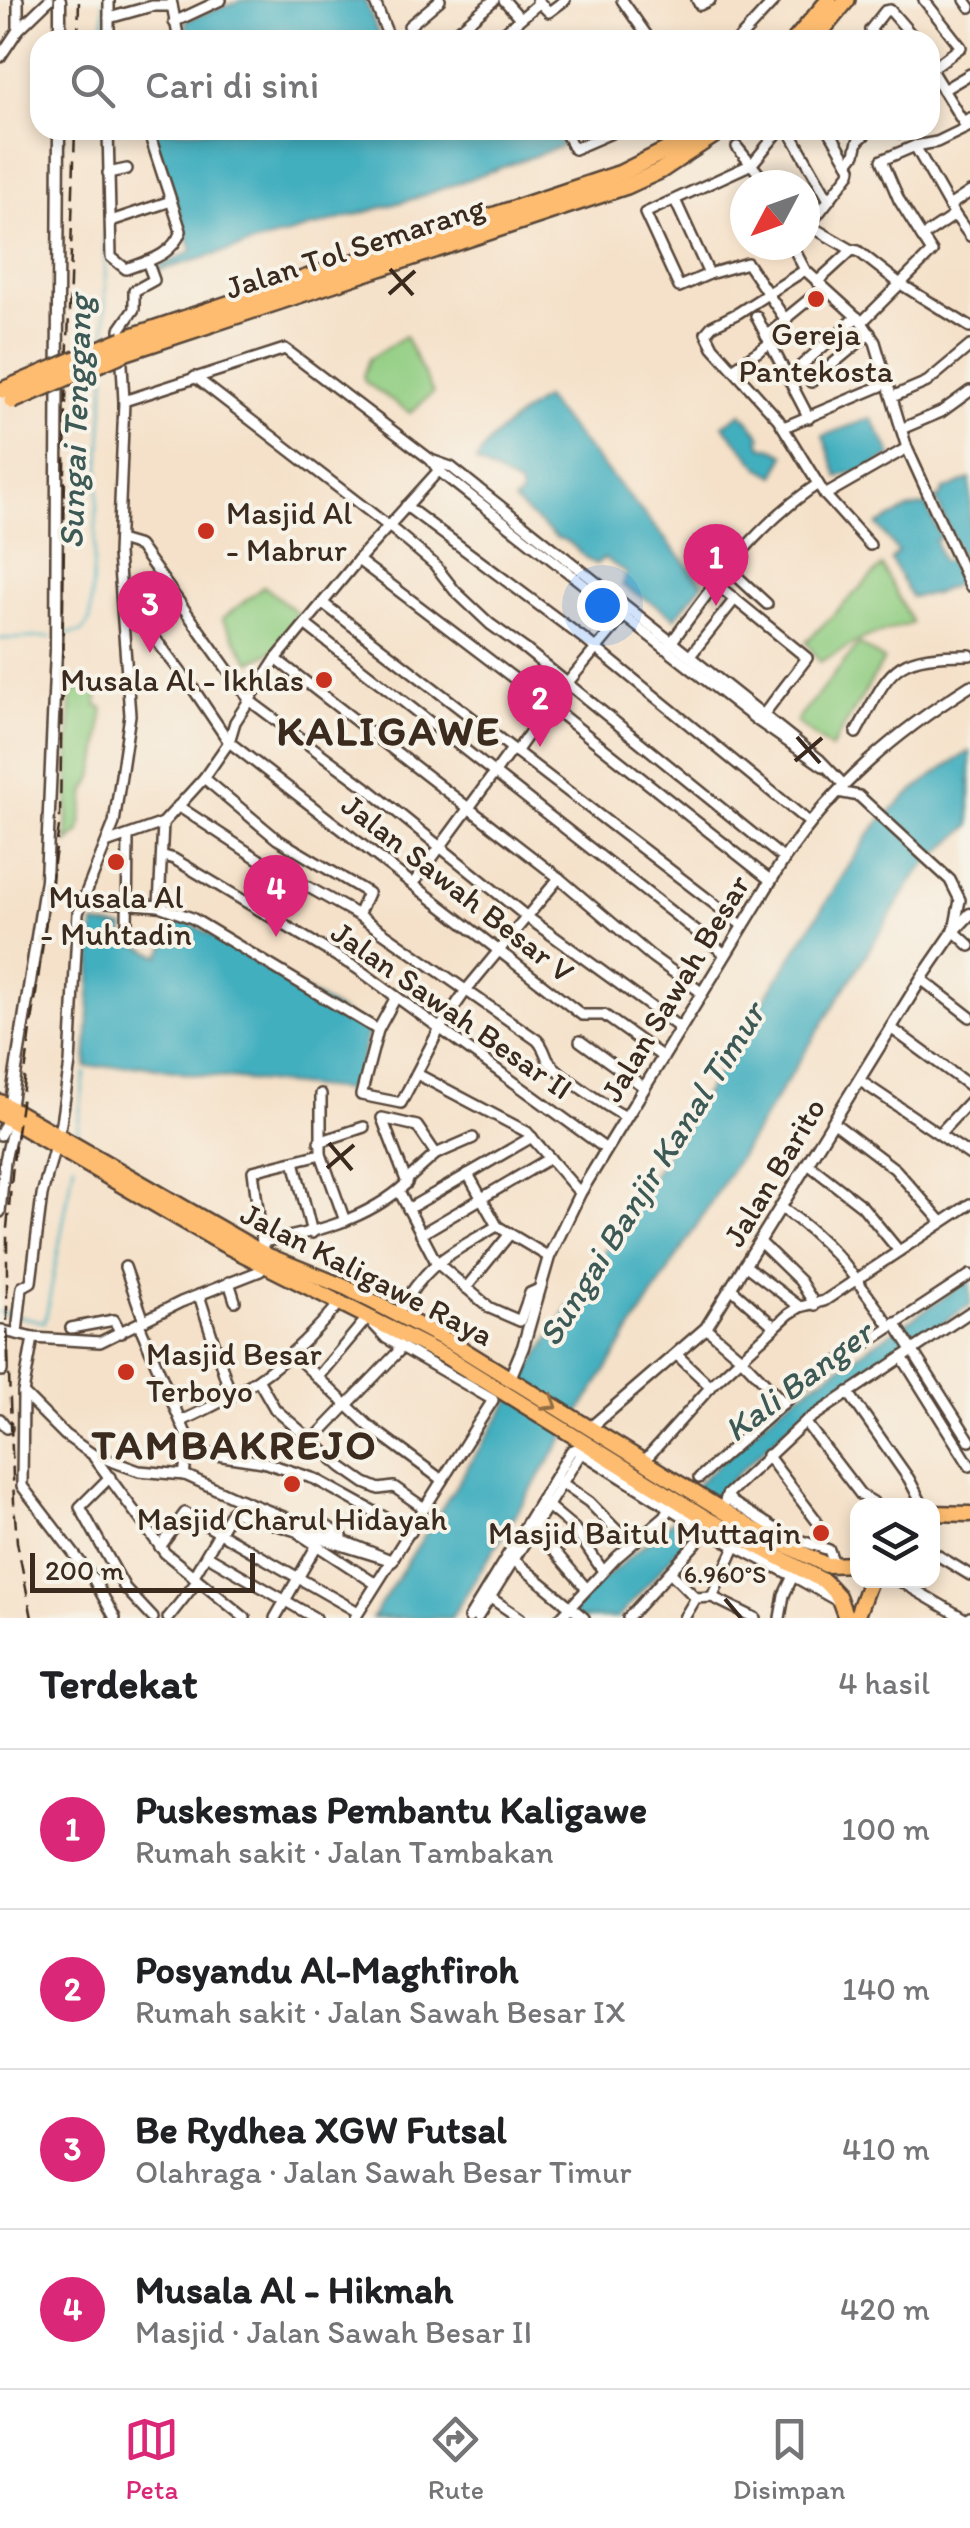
<!DOCTYPE html>
<html lang="id">
<head>
<meta charset="utf-8">
<style>
	:root { --surface:#fff; --page:#f6f6f6; --text:#202124; --muted:#757577; --line:#e0e0e0; --accent:#db2777 }
	body { margin:0; font-family:Itim,sans-serif; background:var(--page); color:var(--text) }
	.controls { position:absolute; right:30px; bottom:30px; display:grid; overflow:hidden; border-radius:20px; box-shadow:0 5px 15px #0003 }
	.controls button { width:90px; height:90px; display:grid; place-items:center; padding:0; border:0; border-bottom:2px solid var(--line); background:var(--surface); color:var(--text); font:50px sans-serif }
	.compass { position:absolute; left:730px; top:170px; width:90px; height:90px; border-radius:50%; background:var(--surface); box-shadow:0 5px 15px #0003; rotate:229deg }
	.scale { position:absolute; left:30px; bottom:25px; width:225px; box-sizing:border-box; padding-left:10px; border:5px solid #3b2a1e; border-top:0; font-size:28px; line-height:35px; white-space:nowrap; color:#3b2a1e; -webkit-text-stroke:8px #f7f3e8; paint-order:stroke }
	.you { position:absolute; left:602px; top:605px; width:35px; height:35px; margin:-25px; border:8px solid #fff; border-radius:50%; background:#1a73e8; box-shadow:0 0 0 15px #1a73e833 }
	.badge { display:grid; place-items:center; width:65px; height:65px; border-radius:50%; background:var(--accent); color:#fff; font-size:32px; font-weight:700 }
	.pin { position:absolute; translate:-50% -82px; filter:drop-shadow(0 2px 5px #0008) }
	.pin::after { content:''; position:absolute; top:52px; width:35px; height:30px; background:inherit; clip-path:polygon(0 0,100% 0,50% 100%) }
	.list { margin:0; padding:0; list-style:none }
	h2 { display:flex; justify-content:space-between; align-items:center; height:130px; margin:0; padding:0 40px; font-size:42px }
	h2 small { font-size:32px; font-weight:400; color:var(--muted) }
	.list li { display:grid; grid-template-columns:65px 1fr auto; gap:30px; align-items:center; box-sizing:border-box; height:160px; padding:0 40px; border-top:2px solid var(--line) }
	.list b { display:block; font-size:38px; white-space:nowrap }
	.list p { margin:0; font-size:32px; white-space:nowrap; color:var(--muted) }
	.list em { font-size:32px; font-style:normal; color:var(--muted) }
	.icon { flex:none; width:55px; height:55px; fill:none; stroke:currentColor; stroke-width:2; stroke-linecap:round; stroke-linejoin:round }
	.map { position:relative; flex:none; width:970px; height:1618px; overflow:hidden }
	.search { position:absolute; background:var(--surface); box-shadow:0 5px 15px #0003; left:30px; right:30px; top:30px; height:110px; display:flex; align-items:center; gap:25px; box-sizing:border-box; padding:0 35px; border-radius:30px; color:var(--muted); font-size:38px }
	.sheet { height:770px; background:var(--surface) }
	nav { display:flex; justify-content:space-around; align-items:center; box-sizing:border-box; height:140px; border-top:2px solid var(--line); background:var(--surface); font-size:28px; color:var(--muted) }
	nav a { display:grid; justify-items:center; gap:5px }
	nav .on { color:var(--accent) }
	.map>svg:first-child { display:block }
</style>
</head>
<body>
<div class="map">
<svg width="970" height="1618" viewBox="0 0 970 1618">
	<rect width="100%" height="100%" fill="#f7f3e8"/>
	<filter id="ink" filterUnits="userSpaceOnUse"><feTurbulence type="fractalNoise" baseFrequency=".01" numOctaves="2"/><feDisplacementMap in="SourceGraphic" scale="20" xChannelSelector="R" yChannelSelector="G"/><feConvolveMatrix kernelMatrix="1 2 1 2 8 2 1 2 1" color-interpolation-filters="sRGB"/></filter>
	<filter id="wash" filterUnits="userSpaceOnUse"><feTurbulence type="fractalNoise" baseFrequency=".0048" numOctaves="4" result="noise"/><feDisplacementMap in="SourceGraphic" scale="40" xChannelSelector="R" yChannelSelector="G"/><feGaussianBlur stdDeviation="2.25" result="paint"/><feColorMatrix in="noise" values="0 0 0 0 0 0 0 0 0 0 0 0 0 0 0 0 0 1.4 0 .05"/><feComposite in="paint" operator="in"/></filter>
	<g filter="url(#wash)">
		<rect width="100%" height="100%" fill="#f5e1c9"/>
		<g fill="#91cd82" stroke="#667c50" stroke-width="2.5">
			<path d="M405,336l28,57 -23,20 -45,-31 -2,-6 6,-17z"/>
			<path d="M882,566l30,57 -45,14 -47,25 -14,-20z"/>
			<path d="M264,586l33,27c-2,28 -23,39 -47,49l-28,-43z"/>
			<path d="M859,644l25,16 -53,89 -35,-27z"/>
			<path d="M84,689l13,3v14l6,2c-3,25 -2,63 -17,82l-6,42 -13,11 4,-153z"/>
		</g>
		<g fill="#42afbf" stroke="#3e6c6e" stroke-width="2.5">
			<path d="M243,0h122l16,40h-193l-2,-20z"/>
			<path d="M152,130h403l7,16 -146,52 -259,73 -2,-2 37,-18z"/>
			<path d="M544,398l159,185 -28,35c-17,-13 -36,-21 -53,-33l4,-12 -22,-15 -8,6c-15,-5 -22,-24 -39,-26l-43,-36 7,-7 -2,-9 -43,-24c16,-30 41,-44 68,-64z"/>
			<path d="M742,413l20,24 -3,3 4,7h7l15,8 -10,21 -16,-9 -36,-42z"/>
			<path d="M871,418l21,37 -34,19 -2,-3 -18,6 -15,-41z"/>
			<path d="M970,479v100l-34,-80 7,-4 -1,-4z"/>
			<path d="M926,505l15,33 -6,2 7,21h8l8,22 -24,11 -23,3 -20,-37 7,-8 -21,-27 31,-16z"/>
			<path d="M970,751v75l-48,42 -10,13 -461,737h-79l498,-785c29,-34 62,-58 100,-82z"/>
			<path d="M180,917l189,111 -15,63 -165,-17 -48,-9 -55,2 8,-143 30,4 -1,11 37,17z"/>
			<path d="M970,1280v25l-171,111 -84,79 -29,34 -3,8 3,3 -68,78h-52l7,-4 2,-8 12,-13 85,-72 25,-37 84,-78z"/>
		</g>
		<g fill="none" stroke-linecap="round" stroke-linejoin="round">
			<g stroke="#42afbf" stroke-width="2.5">
				<path d="M104,0v40"/>
				<path d="M104,161l2,177"/>
				<path d="M59,635l23,-3 8,-12 16,-254"/>
				<path d="M0,639l51,-2"/>
				<path d="M76,1141l9,-68"/>
				<path d="M0,1312l45,10 29,-158"/>
			</g>
		</g>
	</g>
	<g filter="url(#ink)">
		<g fill="none" stroke-linecap="round" stroke-linejoin="round">
			<defs>
				<g id="minor">
					<path d="M18,0v30"/>
					<path d="M171,0l8,40"/>
					<path d="M374,0l16,40"/>
					<path d="M504,0l16,18"/>
					<path d="M537,0l12,12 16,-12"/>
					<path d="M622,0l28,40"/>
					<path d="M697,0l3,5 10,-5"/>
					<path d="M924,0l37,47 -31,23"/>
					<path d="M965,0l5,7"/>
					<path d="M109,18l43,-12h20"/>
					<path d="M174,22l47,-22"/>
					<path d="M409,26l31,-26"/>
					<path d="M452,36l42,-36"/>
					<path d="M109,40v-40"/>
					<path d="M495,40l44,-37"/>
					<path d="M738,40l37,-40"/>
					<path d="M878,40l-8,-10 15,-19 5,-1 26,30"/>
					<path d="M0,57l18,-27 31,-30"/>
					<path d="M931,70l32,52 7,-4"/>
					<path d="M943,90l27,-16"/>
					<path d="M970,126l-33,16 -22,4 34,60 21,-14"/>
					<path d="M108,130l3,127 15,12c22,-8 46,-13 55,-38l-33,-101"/>
					<path d="M564,130l10,19 44,-19"/>
					<path d="M789,130l40,70"/>
					<path d="M898,130l2,3"/>
					<path d="M915,146l-33,14 17,40 23,37"/>
					<path d="M737,147l31,38"/>
					<path d="M848,163l7,-9 3,-13 12,-11"/>
					<path d="M108,173l19,-4"/>
					<path d="M675,200l34,74 -30,13 -34,-74 107,-49 28,-34"/>
					<path d="M955,215l15,21"/>
					<path d="M111,221l60,-20"/>
					<path d="M817,230l35,20 6,1 41,32 71,44"/>
					<path d="M805,231l45,-58 1,-5 -22,-38"/>
					<path d="M792,245l13,25 56,51 14,21 32,106 63,138"/>
					<path d="M805,270l-67,43 -26,13 -6,7 7,14 65,72 47,76 45,50"/>
					<path d="M709,274l38,-11 38,56 38,-31"/>
					<path d="M817,282l35,-32"/>
					<path d="M756,316l53,102"/>
					<path d="M862,322l70,-70 -10,-15 33,-22 -6,-9"/>
					<path d="M766,336l21,-17"/>
					<path d="M734,368l35,-24"/>
					<path d="M195,377l201,155 38,32 21,27 35,33 35,25 259,210"/>
					<path d="M788,377l69,-60"/>
					<path d="M811,382l59,-49"/>
					<path d="M892,397l35,-15 43,-36"/>
					<path d="M124,401l-4,-72 14,-20v-18l20,-11 -7,-19"/>
					<path d="M784,427l104,-44"/>
					<path d="M901,429l40,-17 29,-21"/>
					<path d="M431,460l20,7 369,293 24,25"/>
					<path d="M825,495l82,-47"/>
					<path d="M406,506l177,132 227,185"/>
					<path d="M119,540l20,6 111,155 117,87 160,129 153,111"/>
					<path d="M358,560l191,145 221,175"/>
					<path d="M728,568l39,36"/>
					<path d="M715,583l92,75 -47,61"/>
					<path d="M122,595l70,92 37,55 353,273h22l59,42"/>
					<path d="M324,604l419,322"/>
					<path d="M306,625l419,329"/>
					<path d="M671,643c42,-58 86,-119 147,-159"/>
					<path d="M690,656l45,-57"/>
					<path d="M276,659l283,219 92,78 50,36"/>
					<path d="M856,733c36,-65 34,-78 114,-78"/>
					<path d="M516,752l33,-47 77,-92"/>
					<path d="M204,778l73,61 91,54 -10,22"/>
					<path d="M838,792l21,4 91,84 10,20 -6,31 16,15"/>
					<path d="M178,806l82,54 98,55 179,125c7,7 7,12 11,20 9,14 61,48 78,57"/>
					<path d="M109,842l54,-19 41,-45 25,-36 6,-20 41,-63 82,-99 83,-92"/>
					<path d="M164,856l10,3 184,110 248,180"/>
					<path d="M413,884l99,-135"/>
					<path d="M82,900l77,6 33,12 186,112"/>
					<path d="M159,906l4,-83"/>
					<path d="M127,928l1,-92"/>
					<path d="M921,979l49,38"/>
					<path d="M396,997l-18,33 -17,65 40,8 39,-75 27,-39 92,-111"/>
					<path d="M891,1028l79,58"/>
					<path d="M580,1041l64,46"/>
					<path d="M417,1074l110,58 53,61"/>
					<path d="M859,1080l111,75"/>
					<path d="M321,1094v60l24,67"/>
					<path d="M833,1122l62,47 47,53"/>
					<path d="M940,1133l30,-32"/>
					<path d="M0,1135l8,-16"/>
					<path d="M319,1142l45,-15"/>
					<path d="M294,1161l18,72"/>
					<path d="M808,1164l54,42 37,45"/>
					<path d="M468,1174l29,52 52,31"/>
					<path d="M408,1179l28,-25 37,-16"/>
					<path d="M399,1191l37,71 54,46 30,13 10,-28 9,-4"/>
					<path d="M782,1208c53,37 71,67 108,118"/>
					<path d="M408,1209l124,-72"/>
					<path d="M0,1212l5,-52 9,-38"/>
					<path d="M421,1234l129,-76"/>
					<path d="M262,1242l-9,-71 68,-17"/>
					<path d="M761,1243l39,38 15,24"/>
					<path d="M746,1266l54,41"/>
					<path d="M125,1267l19,54"/>
					<path d="M229,1282l6,19"/>
					<path d="M466,1288l43,-53"/>
					<path d="M732,1289l43,38"/>
					<path d="M199,1295l32,101"/>
					<path d="M398,1313c31,-53 49,-57 99,-87"/>
					<path d="M895,1323l75,118"/>
					<path d="M139,1324l50,117 -5,34"/>
					<path d="M71,1328l43,-8 7,13"/>
					<path d="M706,1328l35,30 43,45"/>
					<path d="M0,1330l33,8 67,4 81,-40 79,-31 6,-6 -4,-23c52,-9 105,-22 145,-59l-25,-65 35,8 19,28"/>
					<path d="M17,1333l5,-46 9,-5 11,-87 19,-72 9,-60 8,-150 36,-90 16,-108 -12,-161 6,-153 161,-52 146,111 8,11 319,250 65,45"/>
					<path d="M33,1338l-10,55 -1,93 72,94 21,38"/>
					<path d="M293,1354l76,72 73,54"/>
					<path d="M677,1355l34,32"/>
					<path d="M902,1357l68,109"/>
					<path d="M2,1371v-41"/>
					<path d="M317,1378l51,-61"/>
					<path d="M259,1381l16,28 67,58 23,16 14,6 15,-2 30,21"/>
					<path d="M848,1392l61,87 14,27"/>
					<path d="M23,1393l42,42 27,19 47,17 46,4 55,25"/>
					<path d="M0,1419l7,9"/>
					<path d="M181,1421c70,-31 109,-60 159,-118"/>
					<path d="M805,1422l56,73 12,7"/>
					<path d="M312,1441l86,-89v-7"/>
					<path d="M189,1451l74,11 52,17 96,53"/>
					<path d="M767,1455l49,65"/>
					<path d="M94,1457l71,96 80,65"/>
					<path d="M644,1461l72,-80 73,-67 11,-7 24,-6 146,-97"/>
					<path d="M110,1477l-30,30 45,81 28,30"/>
					<path d="M699,1478l107,-95 164,-108"/>
					<path d="M559,1481l30,21 42,43"/>
					<path d="M727,1495l5,7 55,34 42,14 3,8 -6,7"/>
					<path d="M543,1502l31,26 29,43"/>
					<path d="M722,1510l5,-15 78,-73 165,-110"/>
					<path d="M319,1521l23,15"/>
					<path d="M533,1526l53,62"/>
					<path d="M301,1535l75,49"/>
					<path d="M160,1547l25,-34 173,99"/>
					<path d="M932,1552l38,23"/>
					<path d="M208,1556l107,62"/>
					<path d="M510,1557l74,61"/>
					<path d="M670,1572l26,26"/>
					<path d="M193,1577l39,-66 161,50 -154,-62"/>
					<path d="M898,1580l65,38"/>
					<path d="M485,1594l35,24"/>
					<path d="M712,1597l23,-50"/>
					<path d="M168,1618l30,-38"/>
					<path d="M275,1618l42,-73"/>
					<path d="M355,1618l138,-218 -107,-62 -13,-14"/>
					<path d="M469,1618l102,-167 5,-2 131,82 86,45 3,-7"/>
					<path d="M477,1618l104,-165"/>
					<path d="M560,1618l57,-61 48,-41 5,-8"/>
					<path d="M628,1618l79,-87"/>
					<path d="M684,1618l12,-20 16,-1 43,21"/>
					<path d="M780,1618l4,-23 9,-19 41,23"/>
					<path d="M970,1618v-1"/>
				</g>
				<g id="tertiary">
					<path d="M60,40v-40"/>
					<path d="M10,1108l36,-228 10,-230 3,-520"/>
					<path d="M510,1378l13,-31 26,-90 31,-64 204,-334c51,-75 110,-125 186,-173"/>
					<path d="M590,1428l116,-100 215,-349 33,-48 16,-17"/>
				</g>
				<g id="trunk">
					<path d="M0,1102l266,153 81,33 107,56 297,184 75,37 32,-1"/>
					<path d="M0,1114l223,130 222,112 264,164 116,62 13,14 8,22"/>
					<path d="M932,1513l38,1"/>
					<path d="M856,1618l14,-38"/>
				</g>
				<g id="motorway">
					<path d="M795,40l34,-40"/>
					<path d="M814,40l33,-40"/>
					<path d="M123,339l498,-166 50,-25 27,-18"/>
					<path d="M124,353l503,-167 33,-15 62,-41"/>
				</g>
			</defs>
			<use href="#minor" stroke="#574538" stroke-width="14"/>
			<use href="#tertiary" stroke="#574538" stroke-width="15"/>
			<use href="#trunk" stroke="#574538" stroke-width="19"/>
			<use href="#motorway" stroke="#574538" stroke-width="20"/>
			<use href="#minor" stroke="#fff" stroke-width="9"/>
			<use href="#tertiary" stroke="#fff" stroke-width="10"/>
			<use href="#trunk" stroke="#fdbc70" stroke-width="14"/>
			<use href="#motorway" stroke="#fdbc70" stroke-width="15"/>
			<g stroke="#3b2a1e" stroke-width="2.5" stroke-dasharray="15 8" stroke-linecap="butt">
				<path d="M78,40l1,-40"/>
				<path d="M32,1618l-15,-76 -3,-40 -7,-178v-96l7,-74 46,-335 6,-417 9,-272"/>
			</g>
			<defs>
				<g id="motorway-bridge">
					<path d="M3,390l120,-51"/>
					<path d="M12,401l112,-48"/>
				</g>
			</defs>
			<use href="#motorway-bridge" stroke="#574538" stroke-width="20" stroke-linecap="butt"/>
			<use href="#motorway-bridge" stroke="#fdbc70" stroke-width="15"/>
		</g>
		<defs><path id="oneway-chevron" d="M-2-3.5L2.5 0L-2 3.5" fill="none" stroke-width="1.6" stroke-linecap="round" stroke-linejoin="round" transform="scale(2.5)"/></defs>
		<use stroke="#926c43" href="#oneway-chevron" transform="translate(551 1404) rotate(32)"/>
	</g>
	<path fill="none" stroke="#3b2a1e" stroke-width="4" d="M390,269l23,26M389,294l26,-23M797,737l23,26M795,761l27,-23M329,1143l23,27M327,1168l27,-23M725,1599l16,19"/>
	<g fill="#c8321e" stroke="#f7f3e8" stroke-width="4">
		<circle cx="816" cy="299" r="10"/>
		<circle cx="206" cy="531" r="10"/>
		<circle cx="324" cy="680" r="10"/>
		<circle cx="116" cy="862" r="10"/>
		<circle cx="126" cy="1372" r="10"/>
		<circle cx="292" cy="1484" r="10"/>
		<circle cx="821" cy="1533" r="10"/>
	</g>
	<g text-anchor="middle" stroke-width="8" stroke-linejoin="round" paint-order="stroke">
		<g font-size="32" fill="#3b2a1e" stroke="#f7f3e8">
			<text transform="translate(355 247) rotate(-18)" y="11">Jalan Tol Semarang</text>
			<text transform="translate(458 888) rotate(38)" y="11">Jalan Sawah Besar V</text>
			<text transform="translate(675 988) rotate(-59)" y="11">Jalan Sawah Besar</text>
			<text transform="translate(452 1010) rotate(35)" y="11">Jalan Sawah Besar II</text>
			<text transform="translate(774 1172) rotate(-59)" y="11">Jalan Barito</text>
			<text transform="translate(367 1274) rotate(27)" y="11">Jalan Kaligawe Raya</text>
		</g>
		<g font-size="32" fill="#3b2a1e" stroke="#f7f3e8">
			<text x="816" y="345">Gereja<tspan x="816" dy="37">Pantekosta</tspan></text>
			<text x="226" y="524" text-anchor="start">Masjid Al<tspan x="226" dy="37">- Mabrur</tspan></text>
			<text x="304" y="691" text-anchor="end">Musala Al - Ikhlas</text>
			<text x="116" y="908">Musala Al<tspan x="116" dy="37">- Muhtadin</tspan></text>
			<text x="146" y="1365" text-anchor="start">Masjid Besar<tspan x="146" dy="37">Terboyo</tspan></text>
			<text x="292" y="1530">Masjid Charul Hidayah</text>
			<text x="801" y="1544" text-anchor="end">Masjid Baitul Muttaqin</text>
		</g>
		<g font-size="35" font-style="italic" fill="#3d5956" stroke="#f7f3e8">
			<text transform="translate(75 422) rotate(-88)" y="12">Sungai Tenggang</text>
			<text transform="translate(651 1174) rotate(-58)" y="12">Sungai Banjir Kanal Timur</text>
			<text transform="translate(798 1381) rotate(-37)" y="12">Kali Banger</text>
		</g>
		<g font-size="42" font-weight="bold" letter-spacing="2.5" fill="#3b2a1e" stroke="#f7f3e8">
			<text x="389" y="745">KALIGAWE</text>
			<text x="235" y="1459">TAMBAKREJO</text>
		</g>
	</g>
	<g font-size="25" text-anchor="middle" fill="#3b2a1e" stroke="#f7f3e8" stroke-width="8" stroke-linejoin="round" paint-order="stroke">
		<text x="725" y="1583">6.960°S</text>
	</g>
</svg>
<div class="controls">
<button><svg class="icon" aria-label="layers" viewBox="0 0 24 24"><path d="M12 4l9 5-9 5-9-5zM3 14l9 5 9-5"/></svg></button>
</div>
<svg class="compass" viewBox="-18 -18 36 36"><path d="M0-13l5 13h-10z" fill="#e53935"/><path d="M0 13l5-13h-10z" fill="#757577"/></svg>
<div class="scale">200 m</div>
<div class="you"></div>
<div class="pin badge" style="left:716px;top:606px">1</div>
<div class="pin badge" style="left:540px;top:747px">2</div>
<div class="pin badge" style="left:150px;top:653px">3</div>
<div class="pin badge" style="left:276px;top:937px">4</div>
<div class="search"><svg class="icon" aria-label="search" viewBox="0 0 24 24"><circle cx="10" cy="10" r="6"/><path d="M15 15l6 6"/></svg>Cari di sini</div>
</div>
<section class="sheet">
<h2>Terdekat<small>4 hasil</small></h2>
<ul class="list">
<li><span class="badge">1</span><div><b>Puskesmas Pembantu Kaligawe</b><p>Rumah sakit · Jalan Tambakan</p></div><em>100 m</em></li>
<li><span class="badge">2</span><div><b>Posyandu Al-Maghfiroh</b><p>Rumah sakit · Jalan Sawah Besar IX</p></div><em>140 m</em></li>
<li><span class="badge">3</span><div><b>Be Rydhea XGW Futsal</b><p>Olahraga · Jalan Sawah Besar Timur</p></div><em>410 m</em></li>
<li><span class="badge">4</span><div><b>Musala Al - Hikmah</b><p>Masjid · Jalan Sawah Besar II</p></div><em>420 m</em></li>
</ul>
</section>
<nav>
<a class="on"><svg class="icon" aria-label="map" viewBox="0 0 24 24"><path d="M3 6l6-2 6 2 6-2v14l-6 2-6-2-6 2zM9 4v14M15 6v14"/></svg>Peta</a>
<a><svg class="icon" aria-label="directions" viewBox="0 0 24 24"><path d="M12 3l9 9-9 9-9-9zM9 14v-3h6M13 9l2 2-2 2"/></svg>Rute</a>
<a><svg class="icon" aria-label="saved" viewBox="0 0 24 24"><path d="M7 4h10v16l-5-4-5 4z"/></svg>Disimpan</a>
</nav>
</body>
</html>
